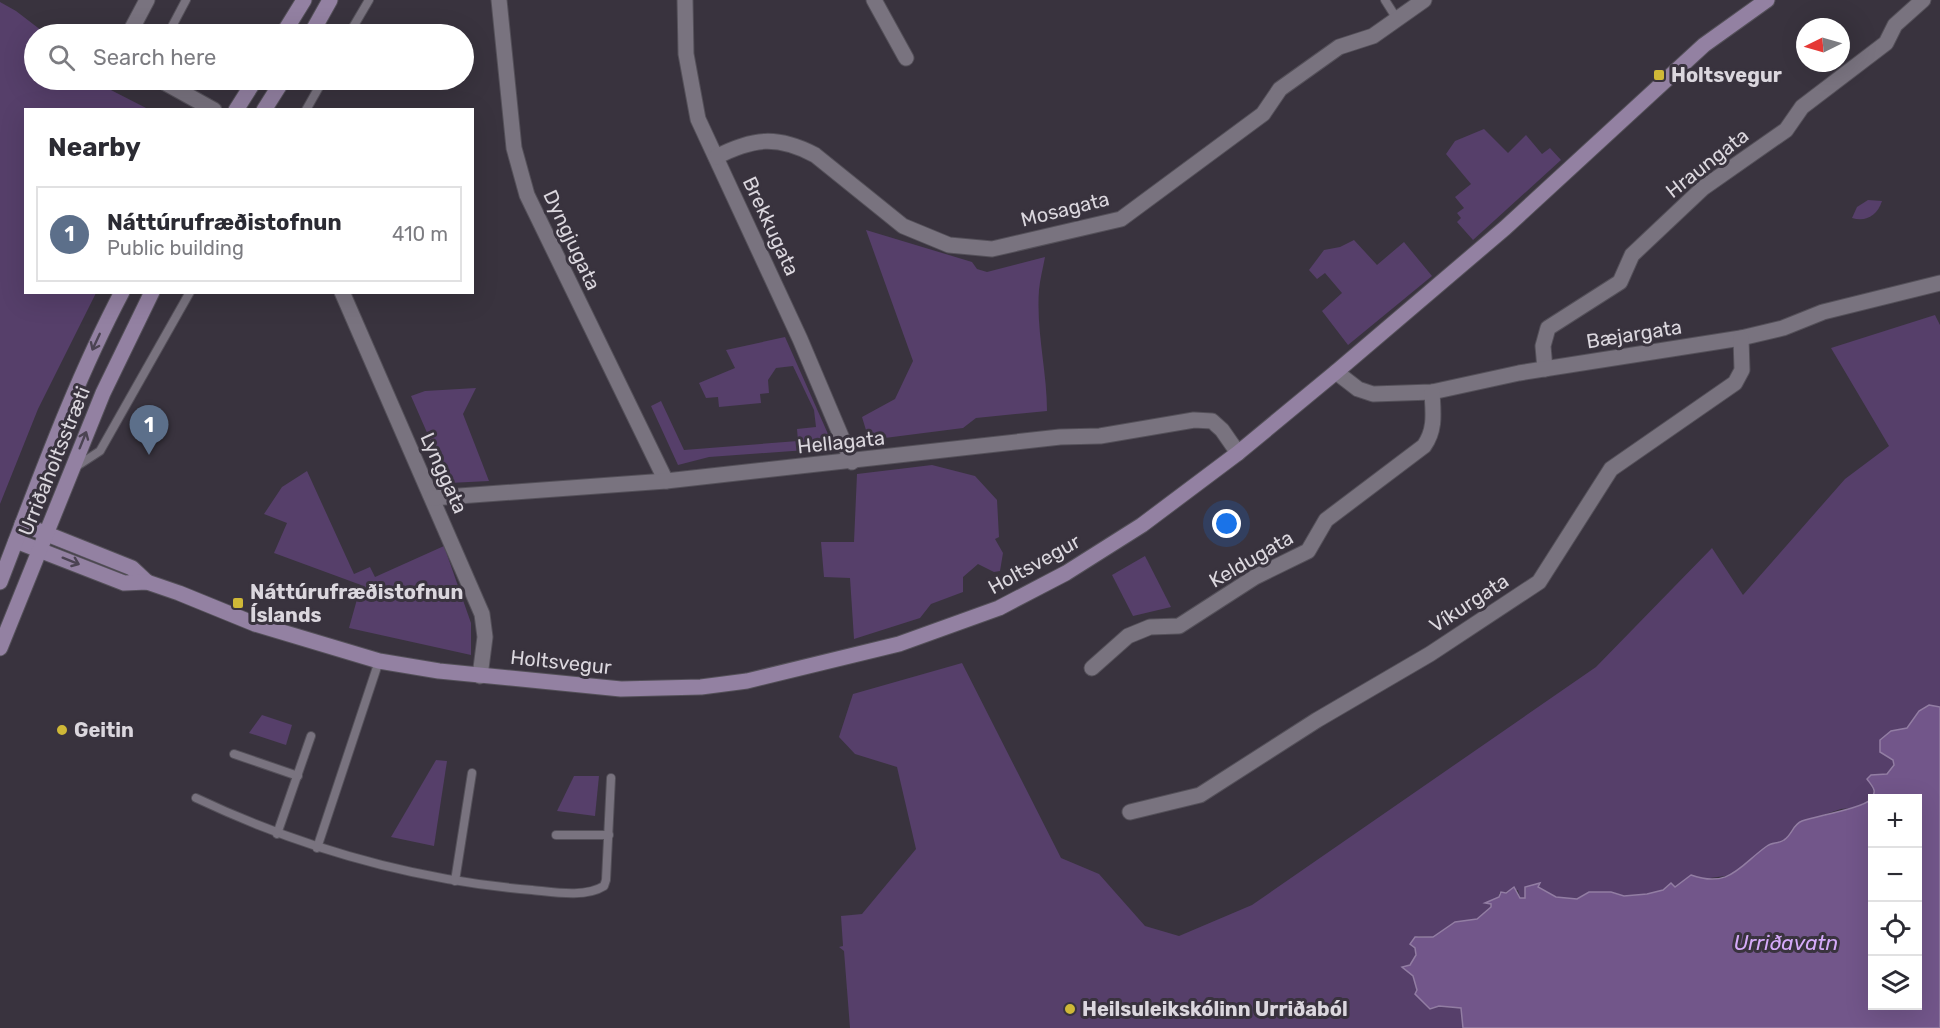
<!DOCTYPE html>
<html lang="en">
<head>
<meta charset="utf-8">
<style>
	:root { --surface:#fff; --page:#f2f2f3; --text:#2b2b33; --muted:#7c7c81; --line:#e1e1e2; --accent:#756a35 }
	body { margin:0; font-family:Rubik,sans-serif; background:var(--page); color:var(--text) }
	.controls { position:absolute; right:18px; bottom:18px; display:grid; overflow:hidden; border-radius:0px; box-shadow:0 6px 24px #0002 }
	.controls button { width:54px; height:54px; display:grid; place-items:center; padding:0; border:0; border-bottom:2px solid var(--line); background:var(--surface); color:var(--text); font:30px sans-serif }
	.compass { position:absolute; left:1796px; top:18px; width:54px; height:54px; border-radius:50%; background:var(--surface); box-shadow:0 6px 24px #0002; rotate:265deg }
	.you { position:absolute; left:1227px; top:524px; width:21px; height:21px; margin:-15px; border:4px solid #fff; border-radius:50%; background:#1a73e8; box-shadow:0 0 0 9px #1a73e833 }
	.badge { display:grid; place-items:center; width:39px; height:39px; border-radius:50%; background:var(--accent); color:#fff; font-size:20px; font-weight:700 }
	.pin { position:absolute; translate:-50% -50px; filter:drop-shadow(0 2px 3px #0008) }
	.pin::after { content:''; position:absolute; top:32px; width:21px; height:18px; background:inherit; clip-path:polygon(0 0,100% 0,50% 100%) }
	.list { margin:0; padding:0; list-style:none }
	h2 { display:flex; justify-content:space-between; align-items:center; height:78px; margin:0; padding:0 24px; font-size:26px }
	h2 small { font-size:20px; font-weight:400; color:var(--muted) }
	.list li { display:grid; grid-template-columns:39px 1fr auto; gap:18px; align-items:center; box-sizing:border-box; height:96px; margin:0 12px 12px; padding:0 12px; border:2px solid var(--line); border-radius:0px }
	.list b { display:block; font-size:22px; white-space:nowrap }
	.list p { margin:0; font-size:20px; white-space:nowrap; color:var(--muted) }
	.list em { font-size:20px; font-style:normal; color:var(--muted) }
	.icon { flex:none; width:33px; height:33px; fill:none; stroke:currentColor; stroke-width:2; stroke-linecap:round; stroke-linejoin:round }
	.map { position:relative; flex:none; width:1940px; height:1028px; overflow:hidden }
	.search { position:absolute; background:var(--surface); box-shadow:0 6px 24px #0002; left:24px; top:24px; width:450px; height:66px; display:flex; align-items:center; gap:15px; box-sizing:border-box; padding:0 21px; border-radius:33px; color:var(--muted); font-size:22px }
	.panel { position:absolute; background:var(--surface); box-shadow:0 6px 24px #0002; left:24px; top:108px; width:450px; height:186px; border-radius:0px }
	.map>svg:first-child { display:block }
</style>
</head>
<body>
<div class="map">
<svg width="1940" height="1028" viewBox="0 0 1940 1028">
	<rect width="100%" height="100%" fill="#39333e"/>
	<g fill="#563f6a">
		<path d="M0,2l16,9 30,23h-12v46h64l9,8 41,21 -122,1v182l70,1 -58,116 -38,95z"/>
		<path d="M1484,129l24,24 18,-18 16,19 8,-6 11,12 -88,80 -16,-18 4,-4 -4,-5 7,-5 -9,-11 16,-13 -25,-30 9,-13z"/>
		<path d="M1868,200l14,1c-5,15 -16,21 -30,17l5,-11z"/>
		<path d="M866,230l106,32 5,7 10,3 58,-15c-2,11 -5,22 -6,33 -3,41 8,81 8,121l-71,7 -13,10 -94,12 -7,-23 33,-18 18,-38z"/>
		<path d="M1354,240l23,25 27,-23 28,34 -84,69 -26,-34 20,-18 -17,-20 -8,6 -8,-9 15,-20 16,-3z"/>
		<path d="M1935,315l5,10v382l-21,4 -12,17 -27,12v12l13,8 1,4 -7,10 -16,1 3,17 -2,6 -12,9 -19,2 -45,15 -11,16 -18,6 -34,29 -31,4 -11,-4 -11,11h-13l-4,4 -16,4 -22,2 -14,-4h-22l-12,7 -21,-1 -18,-11 1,-4 -14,15h-5l-2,-8 -19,3v4l-10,5 2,5 -14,12 -22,3 -22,15 -15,-1 -8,8 5,4c2,10 -2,17 -12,19l10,9 4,14 -2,4 12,11 34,3 2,20h-613l-6,-77 -5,-4 4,-1 -2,-30 21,-2 54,-65 -19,-82 -42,-13 -16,-17 14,-43 109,-31 99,195 38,16 46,52 34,10 73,-31 344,-238 116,-119 31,47 102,-116 44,-33 -58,-98z"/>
		<path d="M785,337l47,106 -12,6 -111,8 -31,8 -27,-59 10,-5 23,49 114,-9 -1,-12 19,-2 -2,-17 -21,-44 -17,2 -8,12 1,13 -9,1 1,9 -42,4 -1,-10 -12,1 -7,-15 36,-15 -9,-18z"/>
		<path d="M476,388l-13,26 26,67 -40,2 -38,-87 14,-5z"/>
		<path d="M932,465l43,11 22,24 2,37 -4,2 8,14 -3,18 -6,1 -16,-8 -15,13v15l-32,12 -11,14 -66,21 -4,-61 -26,-1 -3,-35h33l3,-68z"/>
		<path d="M307,471l47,103 16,-7 5,10 69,-31 27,77v32l-122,-27 12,-43 -87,-32 13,-30 -23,-9 18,-27z"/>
		<path d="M1145,556l26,51 -38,9 -21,-41z"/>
		<path d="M262,715l30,10 -6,20 -37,-12z"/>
		<path d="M436,760l11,1 -13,85 -43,-9z"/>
		<path d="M574,776h25l-4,40 -38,-5z"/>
	</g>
	<path fill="#72568a" stroke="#927da3" stroke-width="1.5" fill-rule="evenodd" d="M1929,705l11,2v321h-477l-2,-20 -22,-2 -9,3 -15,-15 2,-4 -4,-14 -11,-9 8,-2 6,-10 -1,-7 -5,-4 5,-7h18l22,-15 22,-3 14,-12v-3l-6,-1 14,-6 2,-5 5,1 8,-6 6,11h5v-11l15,-4 -2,4 18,10 21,2 12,-7h22l13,4 23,-2 16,-4 8,-7 4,4 16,-12c39,14 49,-10 76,-29 5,-4 11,-2 17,-6 8,-5 9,-16 18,-19 14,-5 62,-13 69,-22 7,-8 1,-13 -4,-20l4,-4 16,-1 7,-9 -1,-5 -13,-8v-12l11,-9 16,-3 12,-17zM1872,798h46v208h-46z"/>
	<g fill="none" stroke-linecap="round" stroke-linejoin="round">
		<defs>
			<g id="lane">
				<path d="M1385,0l12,19"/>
				<path d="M168,34l18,-34"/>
				<path d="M349,34l20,-34"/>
				<path d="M306,110l17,-30"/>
				<path d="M77,466l23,-15 90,-159"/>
				<path d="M234,754l64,22"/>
				<path d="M196,798c108,51 217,82 336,92 21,2 53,8 72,-4l2,-6 5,-102"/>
				<path d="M277,834l34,-98"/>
				<path d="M556,835h53"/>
				<path d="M317,848l62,-187"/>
				<path d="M455,881l17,-108"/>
			</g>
			<g id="street">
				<path d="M499,0l15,148 13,47 139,286"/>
				<path d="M685,0l1,54 12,65 102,220 52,123"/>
				<path d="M874,0l32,58"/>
				<path d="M129,34l18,-34"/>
				<path d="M160,80l54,30"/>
				<path d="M716,157c37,-19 61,-22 99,-2l88,71 46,19 43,4 129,-30 142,-105 17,-25 59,-42 34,-11 51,-36"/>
				<path d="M342,292l140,322 3,23 -5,39"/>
				<path d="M1545,369l-2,-23 5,-18 72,-46 12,-27 71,-67 83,-58 16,-23 84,-64 9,-18 28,-25"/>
				<path d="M1336,372l22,17 15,5 59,-2 87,-19 222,-35 42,-10 40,-16 117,-29"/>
				<path d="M432,498l234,-17 394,-44 40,-1 94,-16 18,1 10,9 16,23"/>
				<path d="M1092,668l36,-32 22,-9 29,-1 76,-49 53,-26 18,-31 98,-74c12,-17 9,-34 8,-54"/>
				<path d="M1130,812l70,-17 117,-75 113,-66 109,-72 72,-113 124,-86 7,-13 -1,-32"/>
			</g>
			<g id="secondary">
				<path d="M283,34l21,-34"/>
				<path d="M311,34l19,-34"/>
				<path d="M236,110l19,-30"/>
				<path d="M264,110l19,-30"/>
				<path d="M22,524l110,44 15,14"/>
				<path d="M16,541l108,42 23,-1 32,11 76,31 124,37 60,10 182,18 80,-2 46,-6 152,-37 100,-36 67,-35 76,-48 96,-72 98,-81 169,-144 199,-183 63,-45"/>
				<path d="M0,582c38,-98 73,-197 122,-290"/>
				<path d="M0,648l103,-255 49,-101"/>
			</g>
		</defs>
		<use href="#lane" stroke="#545059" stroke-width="10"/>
		<use href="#street" stroke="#545059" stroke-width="17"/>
		<use href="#secondary" stroke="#545059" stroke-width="17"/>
		<use href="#lane" stroke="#79737f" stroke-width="8"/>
		<use href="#street" stroke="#79737f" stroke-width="15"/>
		<use href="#secondary" stroke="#9381a2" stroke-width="15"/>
	</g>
	<defs><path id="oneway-shaft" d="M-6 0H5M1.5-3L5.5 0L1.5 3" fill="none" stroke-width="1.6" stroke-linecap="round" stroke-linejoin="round" transform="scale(1.5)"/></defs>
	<g stroke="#4b4352">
		<use href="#oneway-shaft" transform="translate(96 342) rotate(115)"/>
		<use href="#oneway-shaft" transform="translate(83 440) rotate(-68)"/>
		<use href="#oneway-shaft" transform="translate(71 561) rotate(22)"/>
	</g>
	<g fill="#cfb837" stroke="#39333e" stroke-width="2">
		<rect x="1653" y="69" width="12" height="12" rx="3"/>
		<rect x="232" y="597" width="12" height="12" rx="3"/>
		<circle cx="62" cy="730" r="6"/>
		<circle cx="1070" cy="1009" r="6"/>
	</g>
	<g text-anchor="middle" stroke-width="6" stroke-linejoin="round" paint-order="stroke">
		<g font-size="20" font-weight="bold" fill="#dbd7de" stroke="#39333e" text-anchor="start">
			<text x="1671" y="82">Holtsvegur</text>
			<text x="250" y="599">Náttúrufræðistofnun<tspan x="250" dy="23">Íslands</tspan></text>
			<text x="74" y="737">Geitin</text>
			<text x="1082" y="1016">Heilsuleikskólinn Urriðaból</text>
		</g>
		<g font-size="20" fill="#dbd7de" stroke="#39333e">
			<text transform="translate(1707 163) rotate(-38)" y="7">Hraungata</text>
			<text transform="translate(1065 209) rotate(-14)" y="7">Mosagata</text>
			<text transform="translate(771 226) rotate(65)" y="7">Brekkugata</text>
			<text transform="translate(572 240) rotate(65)" y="7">Dyngjugata</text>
			<text transform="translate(1634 334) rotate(-9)" y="7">Bæjargata</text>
			<text transform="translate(841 442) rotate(-6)" y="7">Hellagata</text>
			<text transform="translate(54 461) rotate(-68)" y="7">Urriðaholtsstræti</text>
			<text transform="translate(444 473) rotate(66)" y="7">Lynggata</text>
			<text transform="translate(1251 559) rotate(-30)" y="7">Keldugata</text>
			<text transform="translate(1034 564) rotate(-29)" y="7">Holtsvegur</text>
			<text transform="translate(1469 603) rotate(-33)" y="7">Víkurgata</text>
			<text transform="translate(561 662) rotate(6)" y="7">Holtsvegur</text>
		</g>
		<g font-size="21" font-style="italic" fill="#d6abfa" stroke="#39333e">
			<text x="1786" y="950">Urriðavatn</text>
		</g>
	</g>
</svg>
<div class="controls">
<button>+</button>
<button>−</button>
<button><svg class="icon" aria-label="locate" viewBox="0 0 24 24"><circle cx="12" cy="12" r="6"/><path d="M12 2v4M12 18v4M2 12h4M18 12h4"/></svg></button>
<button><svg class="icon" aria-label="layers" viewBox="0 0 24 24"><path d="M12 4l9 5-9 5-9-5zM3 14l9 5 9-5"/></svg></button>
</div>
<svg class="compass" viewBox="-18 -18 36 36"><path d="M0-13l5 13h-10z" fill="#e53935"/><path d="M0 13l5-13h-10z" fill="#7c7c81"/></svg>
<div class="you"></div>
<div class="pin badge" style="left:149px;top:455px;background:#5c6f8a">1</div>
<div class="search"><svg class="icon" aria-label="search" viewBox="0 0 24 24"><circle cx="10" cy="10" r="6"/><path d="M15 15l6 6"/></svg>Search here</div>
<section class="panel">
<h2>Nearby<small></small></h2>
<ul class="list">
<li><span class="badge" style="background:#5c6f8a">1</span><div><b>Náttúrufræðistofnun</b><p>Public building</p></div><em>410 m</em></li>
</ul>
</section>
</div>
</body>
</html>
